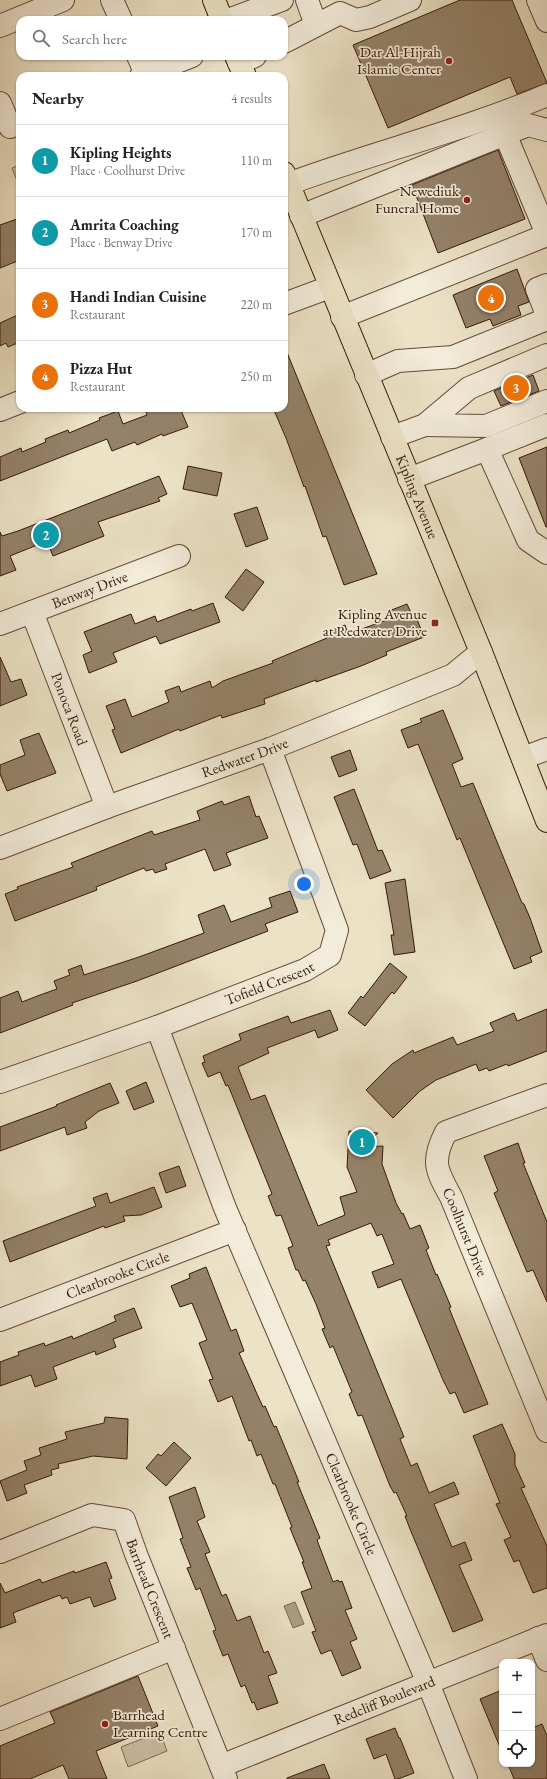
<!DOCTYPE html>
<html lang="en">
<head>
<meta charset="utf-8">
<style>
	:root { --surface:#fff; --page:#f2f2f2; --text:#222; --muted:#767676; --line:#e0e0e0; --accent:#db2777 }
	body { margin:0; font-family:"EB Garamond",serif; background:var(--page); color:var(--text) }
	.controls { position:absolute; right:12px; bottom:12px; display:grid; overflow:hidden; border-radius:8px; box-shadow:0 1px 3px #0004 }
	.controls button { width:36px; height:36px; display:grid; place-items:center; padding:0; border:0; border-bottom:1px solid var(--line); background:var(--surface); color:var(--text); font:20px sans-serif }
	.you { position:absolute; left:304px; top:884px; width:14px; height:14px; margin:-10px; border:3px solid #fff; border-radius:50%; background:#1a73e8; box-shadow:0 0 0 6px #1a73e833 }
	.badge { display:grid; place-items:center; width:26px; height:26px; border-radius:50%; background:var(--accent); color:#fff; font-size:13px; font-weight:700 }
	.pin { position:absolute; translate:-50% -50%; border:2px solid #fff; box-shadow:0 1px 4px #0006 }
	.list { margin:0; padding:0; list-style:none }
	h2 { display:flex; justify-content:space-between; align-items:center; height:52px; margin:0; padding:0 16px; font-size:17px }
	h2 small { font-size:13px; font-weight:400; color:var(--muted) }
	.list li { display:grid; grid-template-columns:26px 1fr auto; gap:12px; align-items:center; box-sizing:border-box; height:72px; padding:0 16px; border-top:1px solid var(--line) }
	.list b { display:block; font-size:15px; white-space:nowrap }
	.list p { margin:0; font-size:13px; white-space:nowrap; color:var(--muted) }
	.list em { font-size:13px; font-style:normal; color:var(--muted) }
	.icon { flex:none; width:22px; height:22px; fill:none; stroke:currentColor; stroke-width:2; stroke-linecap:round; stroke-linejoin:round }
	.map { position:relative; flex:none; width:547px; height:1779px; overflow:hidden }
	.search { position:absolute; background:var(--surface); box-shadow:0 1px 3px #0004; left:16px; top:16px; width:272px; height:44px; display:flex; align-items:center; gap:10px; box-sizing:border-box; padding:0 14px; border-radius:12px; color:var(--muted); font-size:15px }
	.panel { position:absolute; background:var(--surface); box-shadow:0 1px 3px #0004; left:16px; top:72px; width:272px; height:340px; border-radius:12px }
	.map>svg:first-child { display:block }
</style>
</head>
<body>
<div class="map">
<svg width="547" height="1779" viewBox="0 0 547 1779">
	<rect width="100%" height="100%" fill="#ece2c6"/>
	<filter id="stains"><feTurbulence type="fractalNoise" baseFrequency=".005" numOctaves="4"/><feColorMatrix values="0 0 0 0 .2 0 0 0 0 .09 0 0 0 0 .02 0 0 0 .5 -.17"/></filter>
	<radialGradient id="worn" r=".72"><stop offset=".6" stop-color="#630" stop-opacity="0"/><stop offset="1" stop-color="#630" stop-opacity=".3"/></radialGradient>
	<g fill="#cdc0a6" stroke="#806c56">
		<path d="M20,165v23l-8,-20z"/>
		<path d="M160,1732l7,19 -39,16 -7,-20z"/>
	</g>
	<path fill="#ad9e85" stroke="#7d6953" d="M295,1602l9,22 -11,4 -9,-22z"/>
	<g fill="#94826a" stroke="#341907">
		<path d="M460,0h52l35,83 -30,11 -7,-17 -122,51 -35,-83z"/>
		<path d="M498,150l27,69 -87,34 -26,-68z"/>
		<path d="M20,218v42l-20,8v-43z"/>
		<path d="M517,269l12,33 -11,4 3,9 -28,11 -3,-7 -24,9 -13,-33z"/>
		<path d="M20,314v28l-12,5 -2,-4 -6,3v-23z"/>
		<path d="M284,345l93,229 -33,11 -18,-49 -3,1 -18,-51 -1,1 -18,-49 -13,-30h11z"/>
		<path d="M533,375l6,16 -38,15 -7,-15z"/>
		<path d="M144,408h36l8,19 -25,9 -1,-2 -25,11 -2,-3 -23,9 -5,-12 -107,42v-24l21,-9 1,4 24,-10 -1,-3 23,-9 1,3 31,-13 -1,-2 19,-7 5,13 24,-9z"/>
		<path d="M547,447v80h-1l-27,-69z"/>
		<path d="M188,466l34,7 -5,23 -34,-7z"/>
		<path d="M159,476l8,18 -9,4 2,3 -62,21 6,14 -51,20 -6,-15 -37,15 6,14 -16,6v-44l2,4 16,-5z"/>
		<path d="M257,507l11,32 -22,8 -12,-33z"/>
		<path d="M246,569l18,13 -21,29 -18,-14z"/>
		<path d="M213,603l7,19 -60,22 -4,-8 -43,17 4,9 -28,11 -6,-18 9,-4 -8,-19 47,-18 4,10 20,-8 2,6 34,-13 1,2z"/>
		<path d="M407,604l5,11 3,-1 9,23 -38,15 1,3 -26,11 -45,16v-2l-52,19 1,5 -43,14 -1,-3 -41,16 -1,-2 -58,24 -9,-23 3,-1 -9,-23 19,-7 7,18 37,-15 -4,-11 14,-5 2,6 29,-11 2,7 11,-7 50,-18 -1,-2 55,-23 -2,-5 20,-8 3,9 44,-16 -3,-7z"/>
		<path d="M0,657l11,25 10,-3 6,16 -27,11z"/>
		<path d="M443,710l20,49 -11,5 9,23 12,-4 49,120 2,1 6,14 12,34 -12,5 2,5 -18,7 -54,-131 -3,2 -39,-96 -10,4 -7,-18 21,-8 -2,-3z"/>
		<path d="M39,733l17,40 -49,18 -7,-17v-9l25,-10 -5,-15z"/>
		<path d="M350,750l7,20 -18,7 -8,-20z"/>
		<path d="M354,789l24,62 4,-1 9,21 -21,8 -13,-35 -4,1 -19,-48z"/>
		<path d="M249,796l7,21 3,-1 9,22 -42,15 5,12 -17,6 -9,-22 -40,15 2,5 -12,4 -2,-4 -7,2 -2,-3 -48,19 1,3 -82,31 -10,-27 13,-5 -1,-2 56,-20 -2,-4 81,-32 2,4 46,-15 -3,-9 25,-10 2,4z"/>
		<path d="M405,879l10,73 -21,3 -3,-20h3l-9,-52z"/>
		<path d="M290,891l8,21 -33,12 3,7 -131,50 -65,22 1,2 -73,28v-35l18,-7 4,11 18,-7 17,-6 -3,-8 16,-6 -2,-5 13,-5 3,10 55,-18 65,-24 -6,-18 26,-10 7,17 41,-15 -3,-9z"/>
		<path d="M390,963l17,14 -13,17 -2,-2 -27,34 -17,-13 13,-17 2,2z"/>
		<path d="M547,1009v42l-39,15 -1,-2 -18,7 -2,-3 -8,3 -3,-7 -40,16 -16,11 -27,27 -27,-28 26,-26 21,-14 1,3 39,-16 4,8 37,-14 -4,-8 24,-10 3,8z"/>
		<path d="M330,1010l8,20 -20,8 -3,-8 -48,18 2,5 -31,14 13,33 14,-5 53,131 27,-11 -5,-18 17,-5 -10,-25 2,-36 29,2 -14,14 19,-1 -1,18 14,39 6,11 1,-1 7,16 10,-4 9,23 -3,2 10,25 1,-1 14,33 -2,1 39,96 -24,9 -9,-21 -5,2 -7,-14 -42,-101 -23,9 -6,-16 22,-8 -12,-30 -5,2 -6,-13 -43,17 2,5 -4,1 78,191 -4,2 11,27 6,-3 12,30 25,-11 5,12 -25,10 18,43 13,-5 7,18 -13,5 24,55 -30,12 -43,-103 -5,-13h2l-11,-24 -2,1 -4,-7 -28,-71 -4,1 -9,-22 3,-2 -19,-46 -3,2 -8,-19 3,-1 -9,-24 -11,-24 -2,1 -5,-11h-2l-8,-22 5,-2 -12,-31 -5,1 -8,-20 4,-2 -44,-109 -2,1 -6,-14 -12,5 -6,-14 3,-1 -2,-6 38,-16 -2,-6 49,-18 3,7z"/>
		<path d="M146,1082l8,20 -20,8 -8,-19z"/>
		<path d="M110,1083l9,20 -20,8 -14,11 2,6 -20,7 -2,-8 -65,24v-24l57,-21 -1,-1z"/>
		<path d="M518,1143l7,20h-2l24,59v80l-14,-32 -6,2 -33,-79 4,-2 -14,-35z"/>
		<path d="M179,1166l7,20 -20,7 -7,-20z"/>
		<path d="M154,1187l8,20 -21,8 -18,1 2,5 -20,7 -1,-2 -94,36 -7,-21 93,-35 -3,-8 14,-5 3,10z"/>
		<path d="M206,1267l25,64 5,-2 8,22 -5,2 18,41 6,13 2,-1 9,21 2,-1 12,29 11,27h-2l23,56 -3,2 16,42 5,-2 1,2 3,-1 10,27 -7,2 12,29 -7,3 11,26 -19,8 -11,-26 -10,4 -9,-22 4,-1 -15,-39 11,-4 -10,-26h2l-14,-34 2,-1 -17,-43h-2l-12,-30 -4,2 -6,-16 -2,1 -17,-45 -14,6 -9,-22 4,-1 -14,-36 8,-3 -15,-37 -12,4 -9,-21 19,-8 -1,-4z"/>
		<path d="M134,1308l8,20 -29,11 3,8 -20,8 -1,-4 -42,16 4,12 -22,8 -4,-12 -31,11v-24l19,-7 -1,-3 26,-9 1,3 27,-10 1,3 27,-11 16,-7 -2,-5z"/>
		<path d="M105,1417l23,2 -1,40 -34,-3 -35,8 1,4 -8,2 1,5 -28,10 3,8 -20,8 -7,-20 27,-11 -3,-9 17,-6 -2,-7 28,-9 -2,-7 39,-9z"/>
		<path d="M502,1424l13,30v11l10,22 -4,1 26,58v42l-14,5 -14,-33 -5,2 -10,-22 7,-3 -15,-33 4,-1 -27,-67z"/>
		<path d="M174,1442l17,16 -25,28 -20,-18 12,-14 3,2z"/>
		<path d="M195,1487l10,30 -8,4 13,31 -5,2 17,42 4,-2 11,27 13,-5 14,37 4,-2 9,22 -9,3 10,27 -21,7 -3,-8 -2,1 -7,-18 -4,2 -13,-33 -5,2 -10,-25 3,-1 -16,-42 -4,2 -9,-22 4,-1 -11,-28 3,-1 -14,-41z"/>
		<path d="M106,1562l6,16 -3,1 7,20 -22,8 -4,-10 -20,7 -3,-7 -5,2 -2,-4 -47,18 3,9 -16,6v-45l5,10 35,-14 2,4 32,-12 1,2z"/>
		<path d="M138,1676l20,50 -62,25 11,28h-38l-6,-14 -33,14h-30v-33l55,-23 -5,-11z"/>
		<path d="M502,1690v62l-22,-53z"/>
		<path d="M542,1724l5,12v43h-33l-6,-15h24v-36z"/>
		<path d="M395,1728l4,10h1l14,35 -16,6h-3l-9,-25 -12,5 -8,-20z"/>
		<path d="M324,1764l6,15h-43v-1z"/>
	</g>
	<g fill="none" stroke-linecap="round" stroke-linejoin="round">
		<defs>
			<g id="minor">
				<path d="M112,0l9,20"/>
				<path d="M307,0l9,25"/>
				<path d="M538,0l9,21"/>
				<path d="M228,20l54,-20"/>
				<path d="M0,26l63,-26"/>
				<path d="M284,42l56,-29 16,7 14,-3 40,-17"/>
				<path d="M138,56l8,18"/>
				<path d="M239,63l16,-7"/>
				<path d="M141,76l51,-20"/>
				<path d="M0,103l10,24 10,-4"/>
				<path d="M505,134l42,100"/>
				<path d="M288,184c86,-32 175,-53 259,-89"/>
				<path d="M301,216l227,-91 19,5"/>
				<path d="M547,285l-10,4 10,26"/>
				<path d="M284,304l46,-17"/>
				<path d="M342,317l205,-82"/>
				<path d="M547,355l-78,33 -44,37 61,1 61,-25"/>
				<path d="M366,375l32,-14 55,-4 94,-38"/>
				<path d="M0,410l20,-8"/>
				<path d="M392,437l33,-12"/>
				<path d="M487,449l60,-24"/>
				<path d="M409,479l78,-30 41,91 19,13"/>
				<path id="s1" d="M32,612l75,195"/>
				<path id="s2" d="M0,624l179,-68"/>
				<path d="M523,758l24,-9"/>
				<path id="s3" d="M0,848l107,-41 163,-58 183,-74 28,-23"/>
				<path id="s4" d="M157,1027l68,181 203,475 38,96"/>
				<path id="s5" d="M0,1082l157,-55 148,-57 25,-15 7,-25 -67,-181"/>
				<path id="s6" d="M547,1095l-101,37c-15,29 -10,38 5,65l96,234"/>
				<path id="s7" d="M0,1320l235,-90"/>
				<path id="s8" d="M0,1552l92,-37 32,5 12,34 90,225"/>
				<path d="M538,1638l9,22"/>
				<path d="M0,1719l174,-71"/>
				<path id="s9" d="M221,1766l326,-131"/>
			</g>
			<g id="major">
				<path d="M214,0l8,20"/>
				<path d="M236,56l9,20"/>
				<path id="s10" d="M284,173l197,479 66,169"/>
			</g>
		</defs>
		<use href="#minor" stroke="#624b37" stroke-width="24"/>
		<use href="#major" stroke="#341907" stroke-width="24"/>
		<use href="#minor" stroke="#f3ecda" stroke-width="22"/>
		<use href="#major" stroke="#ece2c6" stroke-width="22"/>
	</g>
	<g fill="#8f2418" stroke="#f3ecda" stroke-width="1.5">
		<circle cx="449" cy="61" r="4"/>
		<circle cx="467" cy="200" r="4"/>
		<rect x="431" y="619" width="8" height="8" rx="2"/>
		<circle cx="105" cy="1724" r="4"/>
	</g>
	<g text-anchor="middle" stroke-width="3.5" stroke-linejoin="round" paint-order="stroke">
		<g font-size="15" fill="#341907" stroke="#f3ecda" text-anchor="end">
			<text x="441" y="57">Dar Al-Hijrah<tspan x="441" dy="17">Islamic Center</tspan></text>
			<text x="459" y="196">Newediuk<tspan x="459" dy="17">Funeral Home</tspan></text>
			<text x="427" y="619">Kipling Avenue<tspan x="427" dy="17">at Redwater Drive</tspan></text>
			<text x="113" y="1720" text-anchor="start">Barrhead<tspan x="113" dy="17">Learning Centre</tspan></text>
		</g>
		<g font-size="15" fill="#341907" stroke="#f3ecda">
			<text dy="5" stroke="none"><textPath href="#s10" startOffset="350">Kipling Avenue</textPath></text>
			<text dy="5" stroke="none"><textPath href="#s2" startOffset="96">Benway Drive</textPath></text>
			<text dy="5" stroke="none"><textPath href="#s1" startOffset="104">Ponoca Road</textPath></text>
			<text dy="5" stroke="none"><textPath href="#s3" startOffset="261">Redwater Drive</textPath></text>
			<text dy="5" stroke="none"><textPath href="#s5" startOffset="287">Tofield Crescent</textPath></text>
			<text dy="5" stroke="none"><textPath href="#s6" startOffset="215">Coolhurst Drive</textPath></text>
			<text dy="5" stroke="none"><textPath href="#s7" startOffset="126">Clearbrooke Circle</textPath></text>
			<text dy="5" stroke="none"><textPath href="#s4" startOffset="515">Clearbrooke Circle</textPath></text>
			<text dy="5" stroke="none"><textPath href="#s8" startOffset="205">Barrhead Crescent</textPath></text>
			<text dy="5" stroke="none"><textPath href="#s9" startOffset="176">Redcliff Boulevard</textPath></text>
		</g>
	</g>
	<rect width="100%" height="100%" filter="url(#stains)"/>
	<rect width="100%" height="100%" fill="url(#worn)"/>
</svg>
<div class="controls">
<button>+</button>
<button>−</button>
<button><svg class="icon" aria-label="locate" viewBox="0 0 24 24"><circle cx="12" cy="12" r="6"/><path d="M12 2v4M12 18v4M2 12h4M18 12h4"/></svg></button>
</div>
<div class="you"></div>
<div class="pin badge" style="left:362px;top:1142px;background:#0f9aa8">1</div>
<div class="pin badge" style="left:46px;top:535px;background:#0f9aa8">2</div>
<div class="pin badge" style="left:516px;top:388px;background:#e8710a">3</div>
<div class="pin badge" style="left:491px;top:298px;background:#e8710a">4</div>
<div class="search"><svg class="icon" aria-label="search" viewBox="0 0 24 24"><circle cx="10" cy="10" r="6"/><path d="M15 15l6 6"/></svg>Search here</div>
<section class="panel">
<h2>Nearby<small>4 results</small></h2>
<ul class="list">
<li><span class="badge" style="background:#0f9aa8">1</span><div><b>Kipling Heights</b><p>Place · Coolhurst Drive</p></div><em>110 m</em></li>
<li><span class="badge" style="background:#0f9aa8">2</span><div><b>Amrita Coaching</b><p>Place · Benway Drive</p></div><em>170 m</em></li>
<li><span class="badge" style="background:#e8710a">3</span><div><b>Handi Indian Cuisine</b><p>Restaurant</p></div><em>220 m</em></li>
<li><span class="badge" style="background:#e8710a">4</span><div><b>Pizza Hut</b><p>Restaurant</p></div><em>250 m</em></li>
</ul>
</section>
</div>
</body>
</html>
